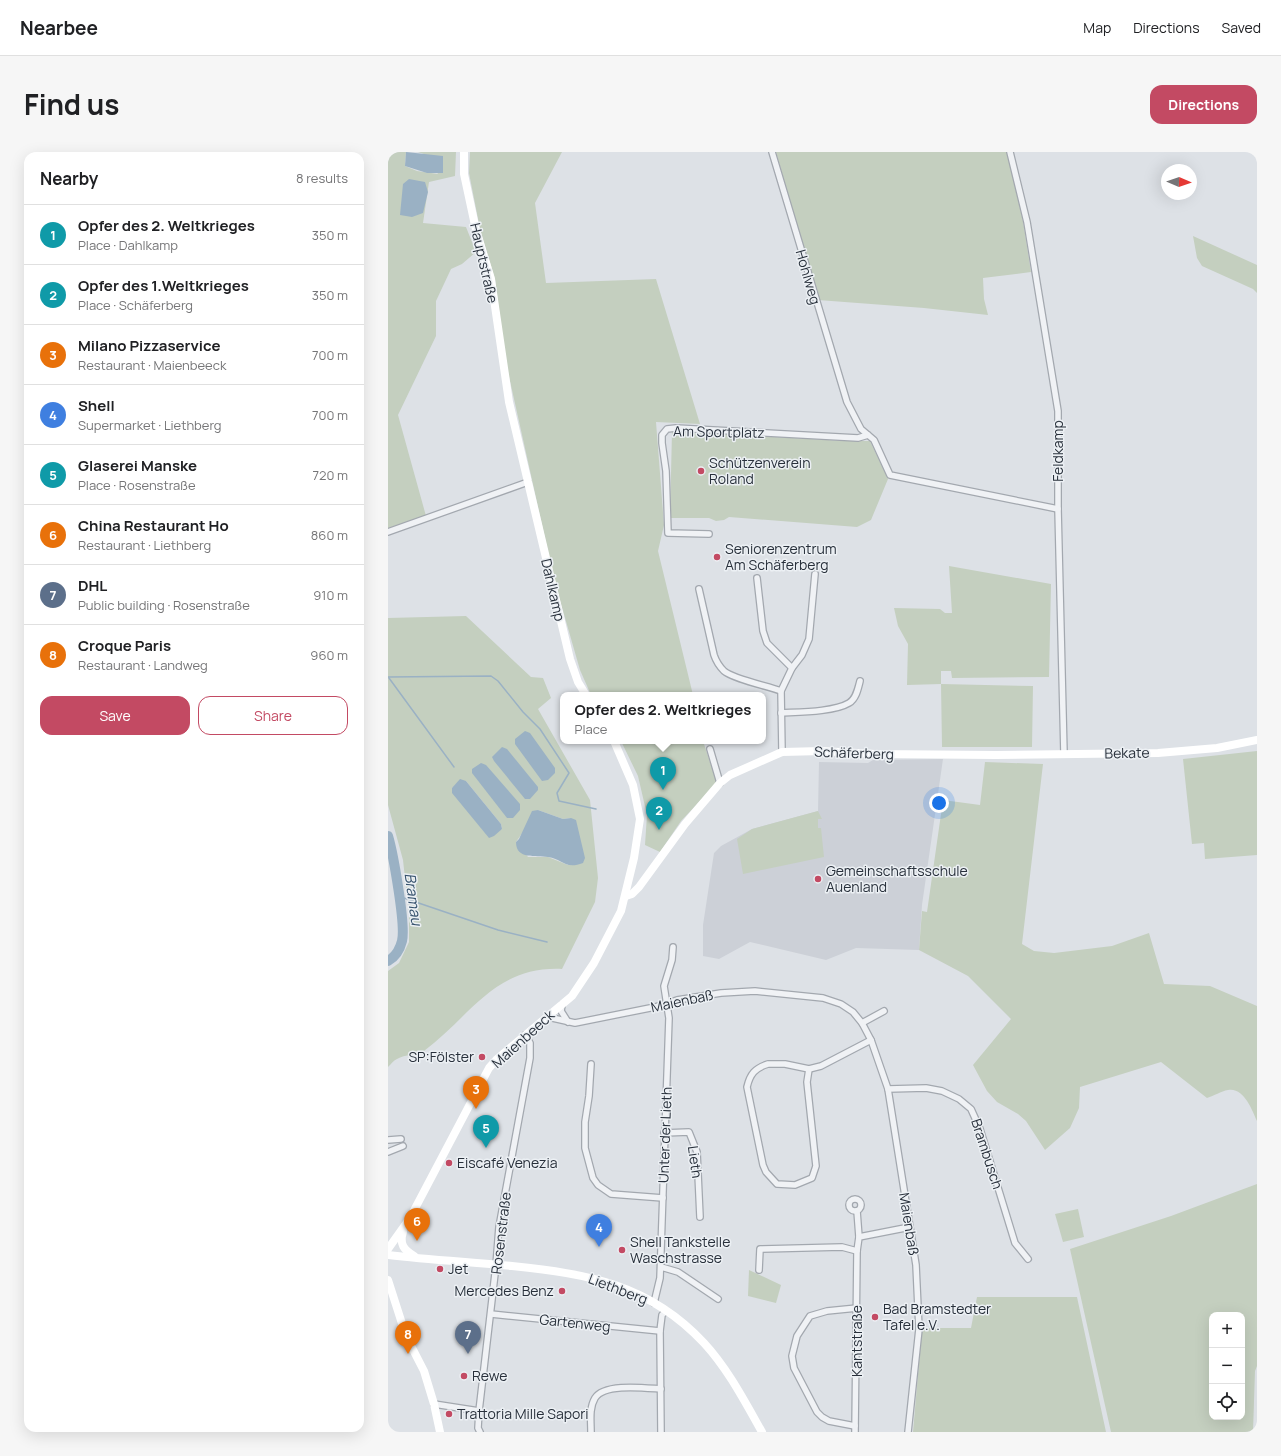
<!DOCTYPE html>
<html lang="en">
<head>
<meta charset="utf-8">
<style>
	:root { --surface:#fff; --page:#f6f6f6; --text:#202124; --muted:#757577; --line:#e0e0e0; --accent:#c34a63 }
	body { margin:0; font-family:Manrope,sans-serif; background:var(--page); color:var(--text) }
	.controls { position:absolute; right:12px; bottom:12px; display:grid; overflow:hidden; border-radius:8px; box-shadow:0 4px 16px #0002 }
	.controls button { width:36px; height:36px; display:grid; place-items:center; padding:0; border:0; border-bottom:1px solid var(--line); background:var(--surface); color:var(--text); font:20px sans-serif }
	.compass { position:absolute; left:773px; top:12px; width:36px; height:36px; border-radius:50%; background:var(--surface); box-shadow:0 4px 16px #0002; rotate:92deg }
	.you { position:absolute; left:551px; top:651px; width:14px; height:14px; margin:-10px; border:3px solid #fff; border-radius:50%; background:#1a73e8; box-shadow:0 0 0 6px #1a73e833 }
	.badge { display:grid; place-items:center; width:26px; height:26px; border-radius:50%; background:var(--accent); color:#fff; font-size:13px; font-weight:700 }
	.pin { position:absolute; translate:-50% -33px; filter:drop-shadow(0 1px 2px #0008) }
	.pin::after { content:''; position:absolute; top:21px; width:14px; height:12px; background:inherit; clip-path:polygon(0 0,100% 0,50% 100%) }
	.popup { position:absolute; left:172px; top:540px; width:206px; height:52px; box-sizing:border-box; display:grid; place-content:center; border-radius:8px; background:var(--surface); filter:drop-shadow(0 1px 3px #0005); font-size:13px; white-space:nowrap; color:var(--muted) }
	.popup b { font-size:15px; color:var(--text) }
	.popup::after { content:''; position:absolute; left:50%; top:100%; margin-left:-8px; border:8px solid transparent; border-top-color:var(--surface) }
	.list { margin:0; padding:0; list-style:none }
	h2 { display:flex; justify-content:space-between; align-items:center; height:52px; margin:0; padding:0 16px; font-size:17px }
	h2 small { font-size:13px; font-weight:400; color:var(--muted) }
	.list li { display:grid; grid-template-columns:26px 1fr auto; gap:12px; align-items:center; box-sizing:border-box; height:60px; padding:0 16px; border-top:1px solid var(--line) }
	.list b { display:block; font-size:15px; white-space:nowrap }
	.list p { margin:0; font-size:13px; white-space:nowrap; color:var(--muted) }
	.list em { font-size:13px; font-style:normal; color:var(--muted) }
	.actions { display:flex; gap:8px; padding:12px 16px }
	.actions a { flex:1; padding:9px 0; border:1px solid var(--accent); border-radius:12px; text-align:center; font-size:14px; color:var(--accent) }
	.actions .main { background:var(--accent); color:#fff }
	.icon { flex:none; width:22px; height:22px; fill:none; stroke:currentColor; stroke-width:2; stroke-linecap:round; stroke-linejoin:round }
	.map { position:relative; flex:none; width:869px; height:1280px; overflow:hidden; border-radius:12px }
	header { display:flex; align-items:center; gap:24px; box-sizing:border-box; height:56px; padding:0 20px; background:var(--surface); border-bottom:1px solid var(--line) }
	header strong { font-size:19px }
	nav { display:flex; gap:22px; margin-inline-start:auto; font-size:14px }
	.intro { display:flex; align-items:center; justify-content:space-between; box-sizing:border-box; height:96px; padding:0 24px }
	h1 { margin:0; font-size:28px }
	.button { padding:10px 18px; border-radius:12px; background:var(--accent); color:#fff; font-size:14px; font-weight:700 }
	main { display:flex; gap:24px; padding:0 24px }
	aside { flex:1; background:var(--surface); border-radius:12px; box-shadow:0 4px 16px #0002 }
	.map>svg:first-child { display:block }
</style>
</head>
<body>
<header>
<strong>Nearbee</strong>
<nav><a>Map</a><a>Directions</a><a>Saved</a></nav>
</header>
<div class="intro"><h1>Find us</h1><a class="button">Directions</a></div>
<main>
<aside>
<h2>Nearby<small>8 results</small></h2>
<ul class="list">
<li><span class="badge" style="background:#0f9aa8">1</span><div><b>Opfer des 2. Weltkrieges</b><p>Place · Dahlkamp</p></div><em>350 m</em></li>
<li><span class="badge" style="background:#0f9aa8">2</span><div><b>Opfer des 1.Weltkrieges</b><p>Place · Schäferberg</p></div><em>350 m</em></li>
<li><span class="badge" style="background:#e8710a">3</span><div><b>Milano Pizzaservice</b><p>Restaurant · Maienbeeck</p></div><em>700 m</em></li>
<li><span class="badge" style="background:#3f7fe0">4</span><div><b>Shell</b><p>Supermarket · Liethberg</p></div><em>700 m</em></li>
<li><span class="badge" style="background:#0f9aa8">5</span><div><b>Glaserei Manske</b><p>Place · Rosenstraße</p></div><em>720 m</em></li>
<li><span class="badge" style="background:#e8710a">6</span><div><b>China Restaurant Ho</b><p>Restaurant · Liethberg</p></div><em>860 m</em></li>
<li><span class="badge" style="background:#5c6f8a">7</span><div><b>DHL</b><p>Public building · Rosenstraße</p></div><em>910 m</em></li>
<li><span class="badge" style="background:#e8710a">8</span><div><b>Croque Paris</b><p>Restaurant · Landweg</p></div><em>960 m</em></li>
</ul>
<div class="actions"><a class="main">Save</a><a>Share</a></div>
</aside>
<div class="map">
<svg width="869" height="1280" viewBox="0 0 869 1280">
	<rect width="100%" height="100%" fill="#dde1e6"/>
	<path fill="#ccd0d7" d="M555,607l-21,146 -3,45 -63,-2 -30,12 -76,-18 -31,17 -16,-3v-31l11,-72 7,-7 31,-17 66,-18 1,-49 49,1 5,-3z"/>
	<g fill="#c4cfbf" fill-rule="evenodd">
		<path d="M0,0h18l-1,14 12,5 21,3 -14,-20 -6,-2h38l-1,24 -26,6 -6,41 43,4 10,25 -14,12 -11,5 -15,32v35l-38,79 28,101 -38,13z"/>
		<path d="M82,0h92l-27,51 11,80 110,-4 44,145 -44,-2 8,103 -6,26 35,144h-102l-11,-25 -25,-87 -49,-220 -11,-84 -15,-50 -11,-56z"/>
		<path d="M388,0h231l16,69 8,51 -48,6 1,21 4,16 -64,-7 -106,-8z"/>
		<path d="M805,84l64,29v28l-4,-4 -51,-23 -5,-8z"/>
		<path d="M284,279l173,10h25l18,38 -17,41 -14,7 -128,-10 -5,3 -8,1 -7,-3h-39z"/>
		<path d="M561,414l102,18 -2,93 -97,1 -1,-7h-10v13l92,2 -1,61h-90l-1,-63 -34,1 1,-41 -10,-18 -4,-18 46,1 5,4h7z"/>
		<path d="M78,464l65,61 12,1 8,20 -13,11 52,91 8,78 -3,24 -33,67c-68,-3 -91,47 -138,82 -7,5 -19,3 -27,8 -3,1 -6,5 -9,8v-96l11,-8 10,-21v-27l-6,-55 -15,-55v-187zM78,629l35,43 1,5 -13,8 -36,-44 -1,-5zM150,658l25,9 8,-1 -3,47 -20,-8h-20l-12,-15z"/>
		<path d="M233,589h82l14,42 -36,38 -21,31 -15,-7 2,-30 -9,-39z"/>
		<path d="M869,599v104l-52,4 -1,-16 -12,1 -9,-85z"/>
		<path d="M597,610l58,2 -21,180 12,7 20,2 58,-7 37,-13 15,51 46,2 47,20v115c-5,-11 -13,-34 -29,-31 -7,1 -14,6 -21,8l-46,-36 -81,25 -1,21 -9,20 -25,22 -19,-29 -8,-7 -21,-12 -10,-11 -14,-26 38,-46 -43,-43 -49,-26 3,-39 5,1 16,-112 37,5z"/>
		<path d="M430,659l4,8h-4v9h3l3,29 -81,17 -6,-35 15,-10z"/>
		<path d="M869,1032v182l-2,5 -2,61h-142l-41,-183 101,-33zM824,1163h30v102h-30z"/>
		<path d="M690,1057l6,28 -21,5 -8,-28z"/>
		<path d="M361,1118l32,15 -5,18 -28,-7z"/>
		<path d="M589,1145h100l29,135h-193l9,-104h49z"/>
	</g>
	<g fill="#9ab1c4">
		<path d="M18,0l37,4v17h-16l-22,-7z"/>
		<path d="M21,27l16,3 3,10 -5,21 -11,4 -12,-2 3,-31z"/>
		<path d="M137,579l5,2 25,35v5l-7,7 -6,1 -27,-37v-5z"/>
		<path d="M114,595l5,2 31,38v3l-8,9h-5l-31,-38 -2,-4z"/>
		<path d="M93,611l5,2 34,39v6l-7,8h-6l-35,-45v-4z"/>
		<path d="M72,627l6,2 35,43 1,5 -8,7 -5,2 -37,-45v-5z"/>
		<path d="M150,658l25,9 8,-1 5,2 9,38 -2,5c-18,7 -20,-4 -35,-6 -12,-2 -32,3 -32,-15l3,-3 13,-28z"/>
	</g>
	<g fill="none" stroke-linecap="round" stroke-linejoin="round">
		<g stroke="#9ab1c4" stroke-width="1.5">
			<path d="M0,525l103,-1 7,5 25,31 17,17 29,44 -12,20 2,8 37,8"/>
			<path d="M1,526l65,89"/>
			<path d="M10,744l100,34 49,12"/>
		</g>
		<path stroke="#9ab1c4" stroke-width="10" d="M0,684c5,17 18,89 14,105 -2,8 -7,16 -14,20"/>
		<defs>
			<g id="street">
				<path d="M384,0l75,250 14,27 13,11 16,35 168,34"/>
				<path d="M622,0l17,70 31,189v98l6,245"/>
				<path d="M0,380l140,-50"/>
				<path d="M321,382l-41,-1 -2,-62 -4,-28v-8l5,-6 9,-1 182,10 10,-3"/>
				<path d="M369,426l6,53 4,12 25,25"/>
				<path d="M311,437l15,66c2,6 5,11 10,16 9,8 44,15 57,20"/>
				<path d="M393,561c18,-1 53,-1 68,-10 7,-4 9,-14 11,-22"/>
				<path d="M322,597l10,34"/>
				<path d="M394,600l-1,-61 11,-23 10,-13 7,-16 6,-65"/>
				<path d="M174,853l-1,6 7,11"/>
				<path d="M160,865l27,6 80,-16 22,-7 44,-7 34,-2 68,7 18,6 12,8 9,11 9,17 17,49 28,176 3,64 -11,103"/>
				<path d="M474,871l22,-12"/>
				<path d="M203,912l-2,32 -4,26v26l8,30 5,7 13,9 52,4"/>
				<path d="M380,912h17l24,5 -2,13 9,84 -4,12 -17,7 -18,-1 -11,-12 -3,-7 -16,-78c3,-13 8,-19 21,-23z"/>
				<path d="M421,917l12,-3 50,-26"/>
				<path d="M500,937l38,-1 16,3 17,8 12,10 9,20 35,114 13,16"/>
				<path d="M276,981l25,-1 8,20 3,65"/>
				<path d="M0,988l13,-1"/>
				<path d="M0,1000l15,-6"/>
				<circle cx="467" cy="1053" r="6"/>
				<path d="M469,1059l2,26"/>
				<path d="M273,1115l17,5 40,27"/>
				<path d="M371,1118l1,-21 82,-2 15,4"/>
				<path d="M266,1151l6,-25 9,-260 -5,-32 8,-26 1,-13"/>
				<path d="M103,1162l169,17"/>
				<path d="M46,1252l45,7"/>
				<path d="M467,1274l-26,-5 -7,-4 -5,-5 -23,-44 -2,-12 5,-20 13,-20 17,-5 30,-3"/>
				<path d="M92,1280l-2,-4 1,-17 17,-146 3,-38 31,-169v-15l-5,-8"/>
				<path d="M203,1280c0,-11 -2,-24 4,-34 9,-15 50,-10 66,-9"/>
				<path d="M273,1280l-1,-101 2,-16 4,-4"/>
				<path d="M467,1280l2,-181 2,-14 51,-10"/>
			</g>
		</defs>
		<use href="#street" stroke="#a3a8af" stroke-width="8"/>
		<use href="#street" stroke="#f0f2f5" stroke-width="5.5"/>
		<g stroke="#fff" stroke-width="8">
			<path d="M76,0v22l12,56 15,49 18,123 61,257 8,23 8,13"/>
			<path d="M238,744l6,-2 7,-7 46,-63 35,-41 10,-8 52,-23 40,-1 53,3 121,1 162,-2 59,-5 40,-8"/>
			<path d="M15,1080c-4,12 1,18 11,24"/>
			<path d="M0,1097l22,-31 79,-150 8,-9 75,-63 22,-33 27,-52 13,-53 6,-39 -7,-34 -19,-44"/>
			<path d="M0,1103c41,5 83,7 124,11 76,8 137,18 192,77 24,26 41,59 58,89"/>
			<path d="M0,1128l18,56 18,35 10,33 6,28"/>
		</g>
	</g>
	<g fill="#c34a63" stroke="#ecf0f4" stroke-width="1.5">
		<circle cx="313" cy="319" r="4"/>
		<circle cx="329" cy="405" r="4"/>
		<circle cx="430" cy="727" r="4"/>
		<circle cx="94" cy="905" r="4"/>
		<circle cx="61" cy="1011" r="4"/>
		<circle cx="234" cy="1098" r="4"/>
		<circle cx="52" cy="1117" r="4"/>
		<circle cx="174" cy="1139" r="4"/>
		<circle cx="487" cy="1165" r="4"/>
		<circle cx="76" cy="1224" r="4"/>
		<circle cx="61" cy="1262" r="4"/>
	</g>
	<g text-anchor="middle" stroke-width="3" stroke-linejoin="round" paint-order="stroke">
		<g font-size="14" fill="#28303b" stroke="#ecf0f4">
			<text transform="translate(96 111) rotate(77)" y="5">Hauptstraße</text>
			<text transform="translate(420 125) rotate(74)" y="5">Hohlweg</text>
			<text transform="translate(331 280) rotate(1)" y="5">Am Sportplatz</text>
			<text transform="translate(670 299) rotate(-90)" y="5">Feldkamp</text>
			<text transform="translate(165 438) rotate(77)" y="5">Dahlkamp</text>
			<text transform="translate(466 601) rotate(2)" y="5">Schäferberg</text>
			<text transform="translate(739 601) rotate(-1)" y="5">Bekate</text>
			<text transform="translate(294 849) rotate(-12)" y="5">Maienbaß</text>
			<text transform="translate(135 887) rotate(-42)" y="5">Maienbeeck</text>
			<text transform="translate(277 983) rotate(-88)" y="5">Unter der Lieth</text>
			<text transform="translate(599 1002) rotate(72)" y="5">Brambusch</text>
			<text transform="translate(307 1010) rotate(82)" y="5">Lieth</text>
			<text transform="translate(521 1072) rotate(81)" y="5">Maienbaß</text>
			<text transform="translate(113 1081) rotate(-83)" y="5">Rosenstraße</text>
			<text transform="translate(230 1137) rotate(21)" y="5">Liethberg</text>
			<text transform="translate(187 1171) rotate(6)" y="5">Gartenweg</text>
			<text transform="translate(469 1189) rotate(-90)" y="5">Kantstraße</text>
		</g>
		<g font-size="14" fill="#28303b" stroke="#ecf0f4" text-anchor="start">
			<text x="321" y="316">Schützenverein<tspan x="321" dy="16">Roland</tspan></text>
			<text x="337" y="402">Seniorenzentrum<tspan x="337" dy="16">Am Schäferberg</tspan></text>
			<text x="438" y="724">Gemeinschaftsschule<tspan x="438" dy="16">Auenland</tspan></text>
			<text x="86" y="910" text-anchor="end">SP:Fölster</text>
			<text x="69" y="1016">Eiscafé Venezia</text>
			<text x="242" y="1095">Shell Tankstelle<tspan x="242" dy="16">Waschstrasse</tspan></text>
			<text x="60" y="1122">Jet</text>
			<text x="166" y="1144" text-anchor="end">Mercedes Benz</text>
			<text x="495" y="1162">Bad Bramstedter<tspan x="495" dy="16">Tafel e.V.</tspan></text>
			<text x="84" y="1229">Rewe</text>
			<text x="69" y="1267">Trattoria Mille Sapori</text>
		</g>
		<g font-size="15" font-style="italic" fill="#35516c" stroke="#ecf0f4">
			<text transform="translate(25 747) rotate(82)" y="5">Bramau</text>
		</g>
	</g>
</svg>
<div class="controls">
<button>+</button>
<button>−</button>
<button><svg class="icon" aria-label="locate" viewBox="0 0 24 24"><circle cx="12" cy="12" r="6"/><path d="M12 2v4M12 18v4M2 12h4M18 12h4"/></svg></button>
</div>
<svg class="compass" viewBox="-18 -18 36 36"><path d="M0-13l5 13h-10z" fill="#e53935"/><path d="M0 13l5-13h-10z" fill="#757577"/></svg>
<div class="you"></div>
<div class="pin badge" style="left:275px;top:638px;background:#0f9aa8">1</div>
<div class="popup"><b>Opfer des 2. Weltkrieges</b>Place</div>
<div class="pin badge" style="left:271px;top:678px;background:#0f9aa8">2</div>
<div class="pin badge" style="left:88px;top:957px;background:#e8710a">3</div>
<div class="pin badge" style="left:211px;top:1095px;background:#3f7fe0">4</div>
<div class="pin badge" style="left:98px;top:996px;background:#0f9aa8">5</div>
<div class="pin badge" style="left:29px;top:1089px;background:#e8710a">6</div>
<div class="pin badge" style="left:80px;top:1202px;background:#5c6f8a">7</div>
<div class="pin badge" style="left:20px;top:1202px;background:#e8710a">8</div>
</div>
</main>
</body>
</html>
